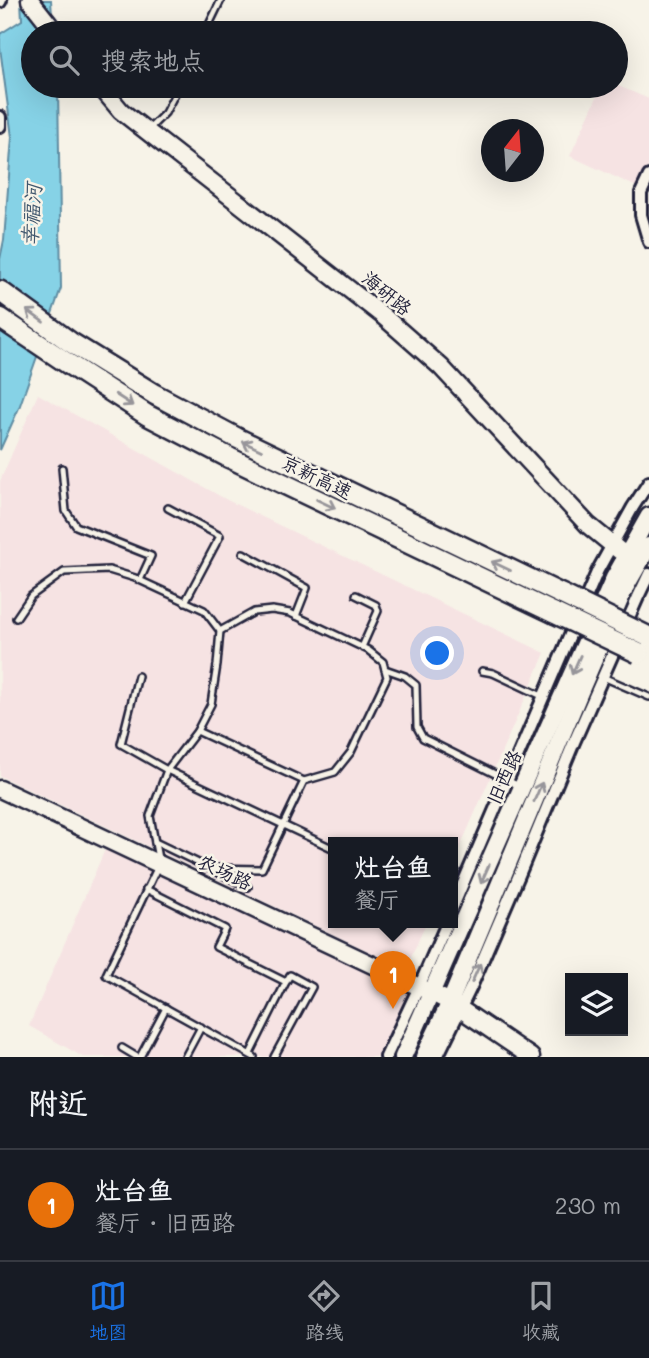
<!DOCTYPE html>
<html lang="zh">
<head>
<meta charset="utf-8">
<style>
	:root { --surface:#171b24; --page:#20242c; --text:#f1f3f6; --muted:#9ea1a6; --line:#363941; --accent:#1a73e8 }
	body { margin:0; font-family:Mali,"LXGW WenKai TC",sans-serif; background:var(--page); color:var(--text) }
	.controls { position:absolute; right:21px; bottom:21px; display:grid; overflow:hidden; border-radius:0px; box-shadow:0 7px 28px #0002 }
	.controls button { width:63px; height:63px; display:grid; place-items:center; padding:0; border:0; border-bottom:2px solid var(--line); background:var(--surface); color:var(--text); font:35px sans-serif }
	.compass { position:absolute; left:481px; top:119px; width:63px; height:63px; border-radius:50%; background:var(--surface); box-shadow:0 7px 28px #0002; rotate:17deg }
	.you { position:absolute; left:438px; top:654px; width:24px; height:24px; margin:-18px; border:5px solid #fff; border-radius:50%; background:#1a73e8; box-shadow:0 0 0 10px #1a73e833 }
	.badge { display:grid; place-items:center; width:46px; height:46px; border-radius:50%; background:var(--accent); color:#fff; font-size:23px; font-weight:700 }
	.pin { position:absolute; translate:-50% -58px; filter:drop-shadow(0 2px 4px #0008) }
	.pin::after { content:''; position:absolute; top:37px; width:24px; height:21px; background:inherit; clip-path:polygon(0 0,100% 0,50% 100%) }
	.popup { position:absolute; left:328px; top:837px; width:130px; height:91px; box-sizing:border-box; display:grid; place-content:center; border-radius:0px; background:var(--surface); filter:drop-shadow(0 2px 5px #0005); font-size:23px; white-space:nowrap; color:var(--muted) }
	.popup b { font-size:26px; color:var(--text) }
	.popup::after { content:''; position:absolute; left:50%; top:100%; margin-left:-14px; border:14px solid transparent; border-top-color:var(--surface) }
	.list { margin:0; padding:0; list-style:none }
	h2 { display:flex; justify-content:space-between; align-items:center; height:91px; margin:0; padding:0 28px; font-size:30px }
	h2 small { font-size:23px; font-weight:400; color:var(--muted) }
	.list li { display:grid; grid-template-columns:46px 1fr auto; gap:21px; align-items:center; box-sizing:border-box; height:112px; padding:0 28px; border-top:2px solid var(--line) }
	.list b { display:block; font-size:26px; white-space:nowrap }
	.list p { margin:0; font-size:23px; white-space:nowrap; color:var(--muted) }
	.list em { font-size:23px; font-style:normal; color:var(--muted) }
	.icon { flex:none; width:38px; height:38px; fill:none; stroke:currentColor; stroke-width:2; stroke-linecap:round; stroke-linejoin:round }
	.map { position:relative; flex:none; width:649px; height:1057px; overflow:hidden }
	.search { position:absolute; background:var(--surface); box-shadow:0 7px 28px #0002; left:21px; right:21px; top:21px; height:77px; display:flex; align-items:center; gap:18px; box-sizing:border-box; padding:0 24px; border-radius:38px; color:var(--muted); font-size:26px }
	.sheet { height:203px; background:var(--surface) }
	nav { display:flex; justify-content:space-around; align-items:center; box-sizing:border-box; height:98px; border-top:2px solid var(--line); background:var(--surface); font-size:19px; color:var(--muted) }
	nav a { display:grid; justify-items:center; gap:4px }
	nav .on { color:var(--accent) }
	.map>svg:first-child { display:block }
</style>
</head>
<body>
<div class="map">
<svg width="649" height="1057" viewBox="0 0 649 1057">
	<rect width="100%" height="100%" fill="#f7f3e8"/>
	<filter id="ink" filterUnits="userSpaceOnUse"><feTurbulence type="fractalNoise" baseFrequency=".0143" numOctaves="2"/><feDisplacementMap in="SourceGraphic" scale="14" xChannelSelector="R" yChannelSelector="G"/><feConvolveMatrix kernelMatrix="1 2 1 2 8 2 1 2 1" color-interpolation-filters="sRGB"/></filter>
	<g filter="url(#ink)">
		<g fill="#f6e3e3">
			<path d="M616,85l33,14v66l-10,23 -69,-32 32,-70z"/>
			<path d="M38,394l189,106 318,153 -92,210 -1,-20h-118v80h92l-20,46 -406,-193v-295z"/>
			<path d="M106,847l304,142 -31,68h-296l-54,-31z"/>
		</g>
		<path fill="#86d2e6" stroke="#5e8ca2" stroke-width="2" d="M21,0h30l2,33h-20v53h25l3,202 -42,120 -19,42v-191l4,-19 8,-103 -12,-89v-14l22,-14z"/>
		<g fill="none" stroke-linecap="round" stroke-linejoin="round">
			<defs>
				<g id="lane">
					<path d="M205,33l16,-33"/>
					<path d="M149,129l16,-16 14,-27"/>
					<path d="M62,468l4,43 10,15 75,30 -11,24"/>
					<path d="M168,508l52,28 -35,66"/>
					<path d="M243,553l64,35 -11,28"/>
					<path d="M356,595l20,10 2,6 -16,36"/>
					<path d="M16,618l15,-22 33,-24 45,-2 26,8 69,32 16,21 -3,34 -6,39 -14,27 -30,39 -17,46 9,48 -53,111 148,82"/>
					<path d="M220,631l34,-19 18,-2 18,3 78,37 15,12 4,15 -36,75 -16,20 -31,9"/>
					<path d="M385,669l20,7 11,9 1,42 6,11 98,49"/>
					<path d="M482,671l11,2 51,24"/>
					<path d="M138,676l-17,68 46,26 167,79"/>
					<path d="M603,677l46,20"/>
					<path d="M197,731l107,50 -42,88 -53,-1"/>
					<path d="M155,842l93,45"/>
					<path d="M146,889l79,40 -9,18 70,35 -36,72"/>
					<path d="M122,1048l15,9"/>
					<path d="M140,1057l26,-49"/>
					<path d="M185,1057l16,-30"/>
					<path d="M274,1057l38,-70 -22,-12 -4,7"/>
				</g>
				<g id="street">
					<path d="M0,2l1,-2"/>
					<path d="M0,117v9"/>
					<path d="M649,176l-8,17v22l8,27"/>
					<path d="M452,909l146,-339 35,-63 16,-25"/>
					<path d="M386,1057l33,-70 28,-64"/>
					<path d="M437,1057l34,-70 48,-112 55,-133 64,-145 11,-23"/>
				</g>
				<g id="secondary">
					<path d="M30,0l26,33"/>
					<path d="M100,86l21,25 261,204 59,52 147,158 38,31"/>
					<path d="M0,789l432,204 18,9 81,55"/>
					<path d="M403,1057l211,-479 35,-62"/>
					<path d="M424,1057l26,-55 130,-310 45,-104 24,-42"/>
				</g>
				<g id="highway">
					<path d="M0,291l70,51 84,52 83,44 326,157"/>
					<path d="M0,318l67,45 80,52 83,43 324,155"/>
				</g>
			</defs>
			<use href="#lane" stroke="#22223b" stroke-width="10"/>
			<use href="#street" stroke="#22223b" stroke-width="16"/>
			<use href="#secondary" stroke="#22223b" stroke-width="21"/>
			<use href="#highway" stroke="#22223b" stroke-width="24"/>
			<use href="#lane" stroke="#f7f3e8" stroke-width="5"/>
			<use href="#street" stroke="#f7f3e8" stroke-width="10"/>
			<use href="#secondary" stroke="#f7f3e8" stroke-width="16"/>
			<use href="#highway" stroke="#f7f3e8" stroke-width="19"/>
			<defs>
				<g id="highway-bridge">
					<path d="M563,595l84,41"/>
					<path d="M554,613l84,40"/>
				</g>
			</defs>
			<use href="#highway-bridge" stroke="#22223b" stroke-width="24" stroke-linecap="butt"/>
			<use href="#highway-bridge" stroke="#f7f3e8" stroke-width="19"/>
		</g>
		<defs><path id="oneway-shaft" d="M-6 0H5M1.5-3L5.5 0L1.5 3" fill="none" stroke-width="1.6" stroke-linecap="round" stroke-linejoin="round" transform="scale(1.75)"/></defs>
		<g stroke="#97959a">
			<use href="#oneway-shaft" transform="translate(35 316) rotate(-144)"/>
			<use href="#oneway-shaft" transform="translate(124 400) rotate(33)"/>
			<use href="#oneway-shaft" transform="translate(252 446) rotate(-154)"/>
			<use href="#oneway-shaft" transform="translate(326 504) rotate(26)"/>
			<use href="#oneway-shaft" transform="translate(501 566) rotate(-154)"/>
			<use href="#oneway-shaft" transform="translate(576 665) rotate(114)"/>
			<use href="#oneway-shaft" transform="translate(538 792) rotate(-67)"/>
			<use href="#oneway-shaft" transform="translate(485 874) rotate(114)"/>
			<use href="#oneway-shaft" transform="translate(476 973) rotate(-66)"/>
		</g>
	</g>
	<g text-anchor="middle" stroke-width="5" stroke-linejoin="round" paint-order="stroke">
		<g font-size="19" fill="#22223b" stroke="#f7f3e8">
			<text transform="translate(387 293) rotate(39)" y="7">海研路</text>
			<text transform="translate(317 477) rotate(26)" y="7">京新高速</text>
			<text transform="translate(504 777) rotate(-66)" y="7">旧西路</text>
			<text transform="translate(225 872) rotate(25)" y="7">农场路</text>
		</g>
		<g font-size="21" font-style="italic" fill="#40576e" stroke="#f7f3e8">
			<text transform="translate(32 215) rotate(-86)" y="7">幸福河</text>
		</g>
	</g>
</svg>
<div class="controls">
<button><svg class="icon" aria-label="layers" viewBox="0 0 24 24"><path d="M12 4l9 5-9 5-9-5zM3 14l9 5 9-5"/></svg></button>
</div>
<svg class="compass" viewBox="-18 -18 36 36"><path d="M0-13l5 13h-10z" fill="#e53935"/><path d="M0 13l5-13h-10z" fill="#9ea1a6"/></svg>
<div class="you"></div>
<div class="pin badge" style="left:393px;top:1009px;background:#e8710a">1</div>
<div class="popup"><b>灶台鱼</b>餐厅</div>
<div class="search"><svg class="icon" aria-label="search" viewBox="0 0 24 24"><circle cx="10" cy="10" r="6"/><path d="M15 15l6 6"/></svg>搜索地点</div>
</div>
<section class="sheet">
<h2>附近<small></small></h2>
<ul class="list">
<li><span class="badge" style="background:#e8710a">1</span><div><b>灶台鱼</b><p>餐厅 · 旧西路</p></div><em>230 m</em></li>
</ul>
</section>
<nav>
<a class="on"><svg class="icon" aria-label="map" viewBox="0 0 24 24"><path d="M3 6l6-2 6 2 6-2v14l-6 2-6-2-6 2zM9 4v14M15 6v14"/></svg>地图</a>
<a><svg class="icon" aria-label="directions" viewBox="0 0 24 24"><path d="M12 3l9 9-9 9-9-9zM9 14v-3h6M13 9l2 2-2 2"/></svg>路线</a>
<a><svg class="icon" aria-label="saved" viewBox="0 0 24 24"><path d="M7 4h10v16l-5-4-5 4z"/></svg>收藏</a>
</nav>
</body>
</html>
